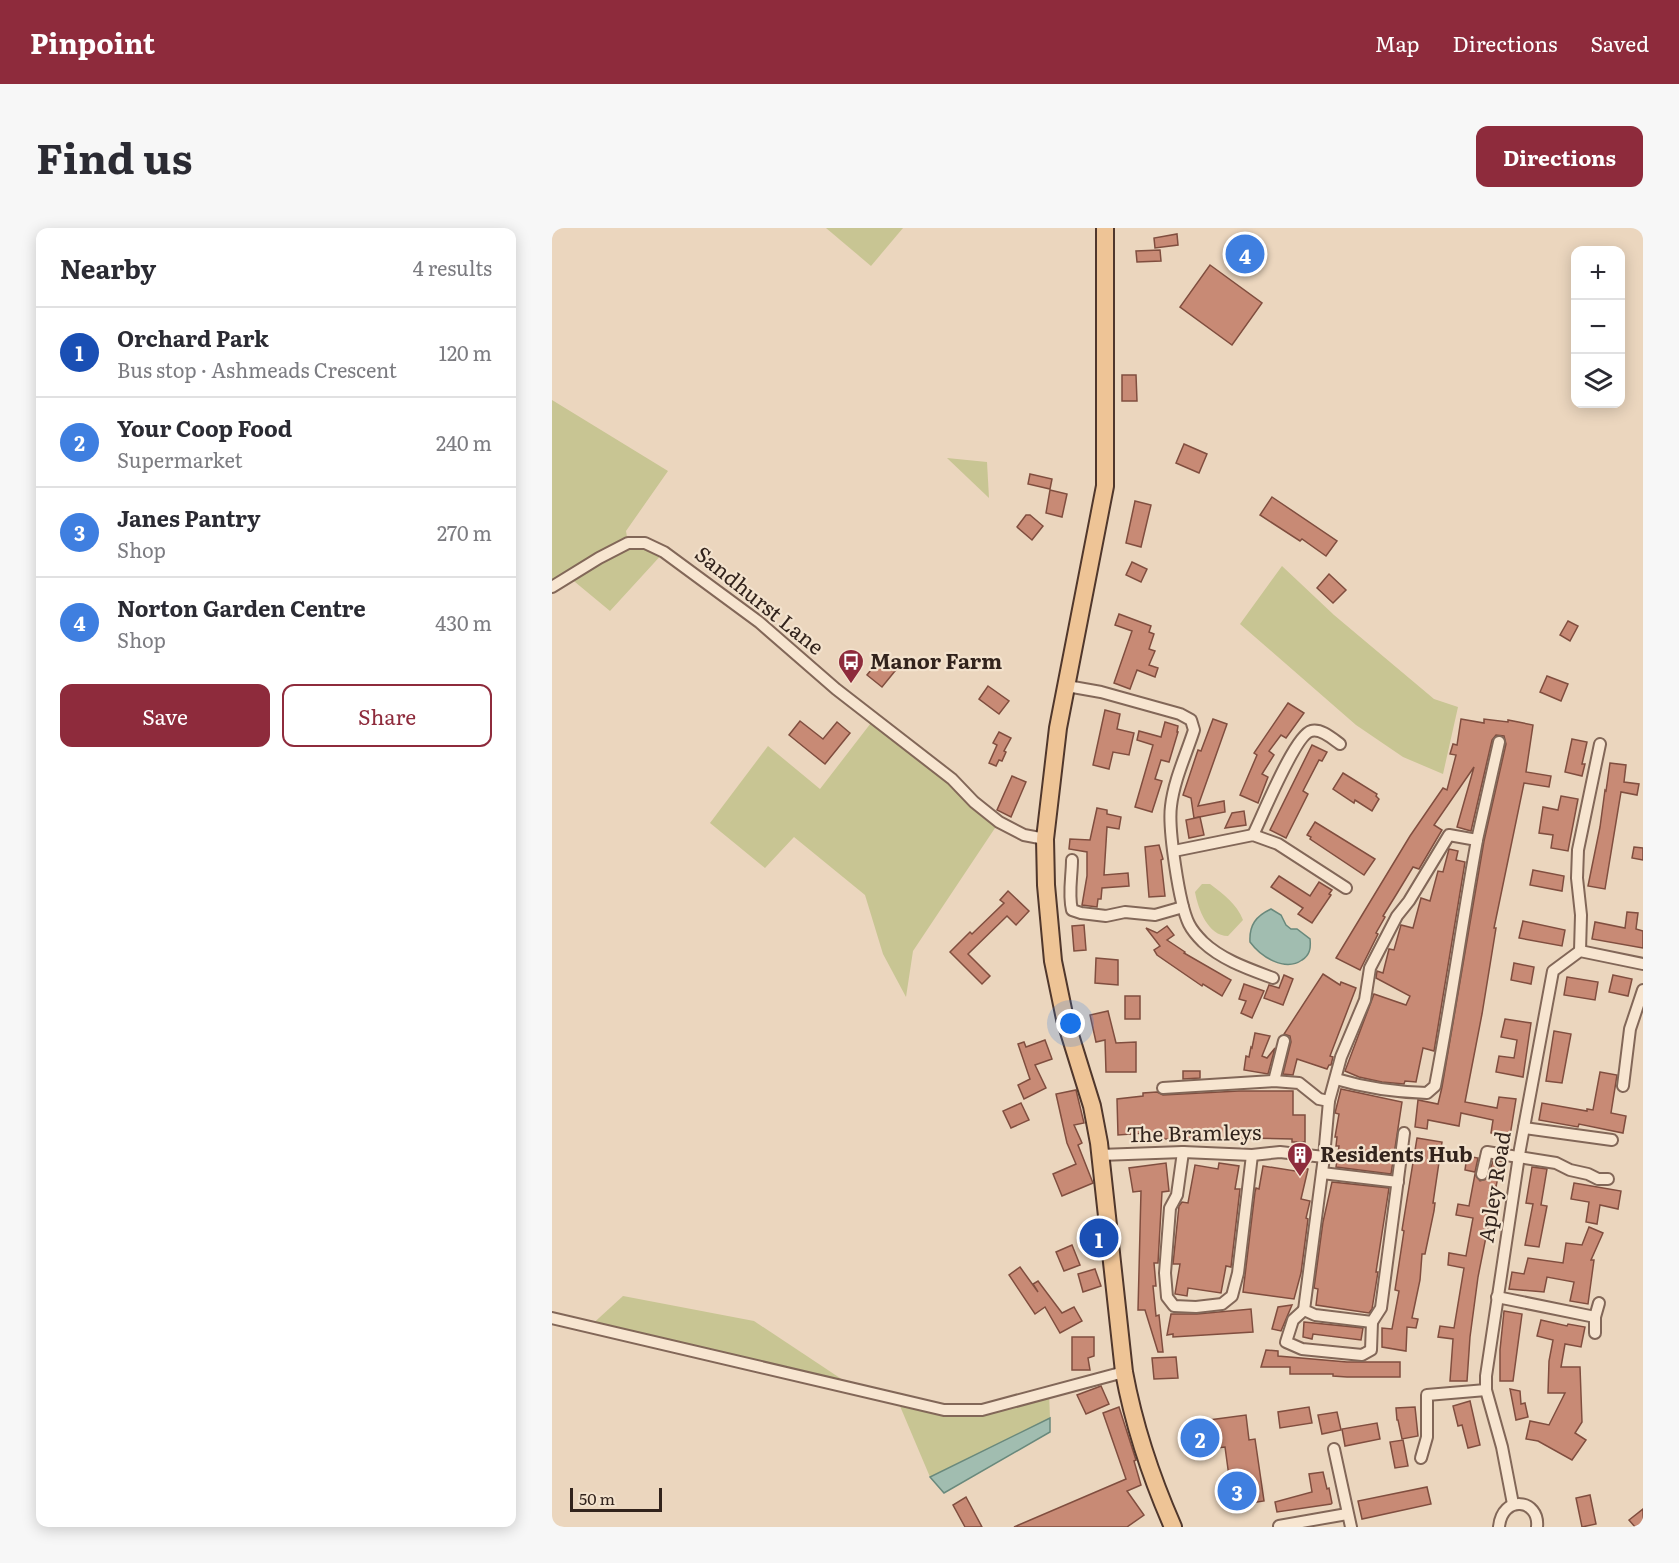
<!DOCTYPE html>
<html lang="en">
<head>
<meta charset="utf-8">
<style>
	:root { --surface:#fff; --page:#f7f7f7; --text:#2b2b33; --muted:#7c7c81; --line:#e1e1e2; --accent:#8e2b3c }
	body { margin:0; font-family:Literata,serif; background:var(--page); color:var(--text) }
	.controls { position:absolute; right:18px; top:18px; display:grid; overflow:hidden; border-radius:12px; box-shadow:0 3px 15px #0003 }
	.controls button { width:54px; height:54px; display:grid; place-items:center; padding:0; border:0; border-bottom:2px solid var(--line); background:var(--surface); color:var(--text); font:30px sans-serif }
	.scale { position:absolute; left:18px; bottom:15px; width:92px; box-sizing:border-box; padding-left:6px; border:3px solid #32231c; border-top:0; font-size:16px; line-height:21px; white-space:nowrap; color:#32231c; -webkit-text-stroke:4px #f3e2cd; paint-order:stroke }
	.you { position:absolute; left:519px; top:796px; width:21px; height:21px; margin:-15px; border:4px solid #fff; border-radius:50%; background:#1a73e8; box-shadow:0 0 0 9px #1a73e833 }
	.badge { display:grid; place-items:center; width:39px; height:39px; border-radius:50%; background:var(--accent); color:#fff; font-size:20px; font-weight:700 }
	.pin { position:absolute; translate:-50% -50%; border:3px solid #fff; box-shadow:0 2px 6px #0006 }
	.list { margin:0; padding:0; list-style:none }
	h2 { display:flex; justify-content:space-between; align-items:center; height:78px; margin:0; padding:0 24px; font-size:26px }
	h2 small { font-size:20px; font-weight:400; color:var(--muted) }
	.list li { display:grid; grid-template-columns:39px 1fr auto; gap:18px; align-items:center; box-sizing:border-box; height:90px; padding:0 24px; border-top:2px solid var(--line) }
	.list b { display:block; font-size:22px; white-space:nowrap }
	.list p { margin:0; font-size:20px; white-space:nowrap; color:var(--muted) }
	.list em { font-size:20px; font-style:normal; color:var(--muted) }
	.actions { display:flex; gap:12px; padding:18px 24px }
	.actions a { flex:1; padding:14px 0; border:2px solid var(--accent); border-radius:12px; text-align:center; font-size:21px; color:var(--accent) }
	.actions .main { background:var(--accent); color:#fff }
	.icon { flex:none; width:33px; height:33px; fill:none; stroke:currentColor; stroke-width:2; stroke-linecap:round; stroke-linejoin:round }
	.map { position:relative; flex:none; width:1091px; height:1299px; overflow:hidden; border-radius:12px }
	header { display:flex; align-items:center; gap:36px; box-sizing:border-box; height:84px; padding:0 30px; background:var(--accent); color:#fff }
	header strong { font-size:28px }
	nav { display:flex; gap:33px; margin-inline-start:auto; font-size:21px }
	.intro { display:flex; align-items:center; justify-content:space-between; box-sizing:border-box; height:144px; padding:0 36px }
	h1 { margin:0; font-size:42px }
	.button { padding:15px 27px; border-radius:12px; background:var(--accent); color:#fff; font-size:21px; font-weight:700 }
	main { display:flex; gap:36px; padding:0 36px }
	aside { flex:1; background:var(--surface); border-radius:12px; box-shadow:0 3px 15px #0003 }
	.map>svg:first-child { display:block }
</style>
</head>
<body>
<header>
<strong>Pinpoint</strong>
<nav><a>Map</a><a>Directions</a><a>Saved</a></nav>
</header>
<div class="intro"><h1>Find us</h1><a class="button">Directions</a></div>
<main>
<aside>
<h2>Nearby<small>4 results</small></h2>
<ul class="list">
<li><span class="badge" style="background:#1a4fb4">1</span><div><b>Orchard Park</b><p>Bus stop · Ashmeads Crescent</p></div><em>120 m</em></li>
<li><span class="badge" style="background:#3f7fe0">2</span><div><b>Your Coop Food</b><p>Supermarket</p></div><em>240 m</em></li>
<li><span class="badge" style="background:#3f7fe0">3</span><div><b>Janes Pantry</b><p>Shop</p></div><em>270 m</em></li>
<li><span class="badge" style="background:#3f7fe0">4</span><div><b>Norton Garden Centre</b><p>Shop</p></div><em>430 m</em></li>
</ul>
<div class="actions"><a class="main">Save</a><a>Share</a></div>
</aside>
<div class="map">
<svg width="1091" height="1299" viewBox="0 0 1091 1299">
	<rect width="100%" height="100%" fill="#ebd6be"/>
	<g fill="#c8c593">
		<path d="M274,0h77l-32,38z"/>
		<path d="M0,172l116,71 -42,60 2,12 36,9 -54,59 -41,-34 -17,10z"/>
		<path d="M395,230l40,4 2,36z"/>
		<path d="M730,338l52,49 100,84 24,8 -15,67 -40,-17 -47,-32 -116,-101z"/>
		<path d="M322,491l125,103 -86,129 -7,46 -23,-43 -18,-59 -71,-58 -29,31 -55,-45 58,-77 52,43z"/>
		<path d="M650,656h8c13,10 27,20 33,36l-15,16c-20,0 -30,-27 -33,-44z"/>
		<path d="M71,1068l131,25 104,69 -270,-62z"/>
		<path d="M497,1164l1,26 -120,59 -33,-78 85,11z"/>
	</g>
	<g fill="#a1bdb0" stroke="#69897c" stroke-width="1.5">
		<path d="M719,681l10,6 5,10 5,4h6l13,10c1,9 0,16 -8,21 -17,12 -41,-3 -52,-18 -1,-17 6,-26 21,-33z"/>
		<path d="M498,1190v14l-106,61 -14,-16z"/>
	</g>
	<g fill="#c88a75" stroke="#804e3f" stroke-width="1.5">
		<path d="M625,6l1,11 -23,3 -1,-10z"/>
		<path d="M608,22l1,11 -24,1 -1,-11z"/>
		<path d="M658,37l52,38 -30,42 -52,-38z"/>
		<path d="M570,147h14l1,26h-15z"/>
		<path d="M632,216l23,10 -8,19 -23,-10z"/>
		<path d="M478,246l22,5 -2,10 -22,-5z"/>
		<path d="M498,262l17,4 -5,23 -16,-4z"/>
		<path d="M720,269l65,44 -11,15 -24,-17 -2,2 -40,-26z"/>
		<path d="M583,273l16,4 -10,42 -15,-4z"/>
		<path d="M474,287h4l13,11 -11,14 -15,-13z"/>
		<path d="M580,334l15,7 -6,13 -15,-7z"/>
		<path d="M777,346l17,16 -13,13 -16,-15z"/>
		<path d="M567,386l32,12 -2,6 5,2 -5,15 6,2 -6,14 9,3 -3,9 -18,-7 -7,19 -16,-6 18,-52 -17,-6z"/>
		<path d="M1016,393l10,5 -8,15 -10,-6z"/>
		<path d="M332,426l15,12 -17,21 -15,-12z"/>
		<path d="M995,448l21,8 -7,17 -21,-9z"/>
		<path d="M436,458l21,15 -10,13 -20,-15z"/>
		<path d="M736,475l16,10 -18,25 -5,-3 -12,16 5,4 -12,19 6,3 -10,26 -18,-8 17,-40 -3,-2z"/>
		<path d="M553,482l15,4 -3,15 17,4 -5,22 -16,-3 -4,17 -16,-4z"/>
		<path d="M661,491l14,5 -29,82 26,-5 1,11 -31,6 -3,-20 -8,-3 15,-45 3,1z"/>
		<path d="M909,491l23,4v-4l24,3v-2l25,5 -7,47 25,4 -2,11 -25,-4 -30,145h2l-14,86 -17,88 32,6 2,-11 17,2 -6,37 -19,-3 2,-13 -32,-7 -2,13 -31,-6 -1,9 -12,-2 3,-27 20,4 4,-17 42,-246 22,-97 -2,-8 -8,-1 -4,5 -21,91 -14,-4 17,-60 -40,58 8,5 -23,39 -6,-2 -17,28 -13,21 2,1 -9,16 2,1 -18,36 -24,-12 74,-122 33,-48 4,2 9,-35 -6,-1 3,-10 4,1z"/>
		<path d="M248,493l23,18 14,-17 13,11 -25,31 -36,-29z"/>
		<path d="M613,494l13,4 -1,6h1l-9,30 -8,-2 -6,19 7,2 -10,31 -17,-5 18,-62 -16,-5 2,-9 22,6z"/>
		<path d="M447,504l12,6 -7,13 2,1 -4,9 -3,-1 -3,6 -7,-3 8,-18 -4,-2z"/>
		<path d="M1020,511l15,3 -5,22h3l-3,12 -17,-4z"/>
		<path d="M760,517l15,7 -5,9 -3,-1 -16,31 5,3 -22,44 -16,-8z"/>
		<path d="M1058,535l16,2 -2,17 15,2 -2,11 -16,-3 -16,97 -17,-3 12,-59 5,-37 1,1z"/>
		<path d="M791,545l34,21 -1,2 3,3 -7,12 -17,-11 -1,3 -21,-14z"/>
		<path d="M460,548l14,6 -15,35 -14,-7z"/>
		<path d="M1009,568l17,3 -10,52 -17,-3 2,-13 -14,-2 4,-26 15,3z"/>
		<path d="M545,580l10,2v4l14,3 -2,12 -12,-2 -3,48 24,-2 1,13 -27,2 -1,11h-3l-1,8 -15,-2 5,-29v-24l-18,-3 1,-10 20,1z"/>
		<path d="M692,583l2,14 -21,3 7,-15z"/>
		<path d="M648,589l4,18 -15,3 -3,-18z"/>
		<path d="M763,594l60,37 -11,16 -54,-36 1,-2 -4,-2z"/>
		<path d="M607,617l4,14 -2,1 4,36 -16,1 -4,-50z"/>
		<path d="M1082,619l9,1v12l-11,-2z"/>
		<path d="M897,621l9,2 -2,9 9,2 -31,189 -11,-3 -7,34 -11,-1 -1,3 -22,-2 -23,-5 -14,-6 29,-77 32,11 4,-9 -34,-18 1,-7 6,2 6,-24 5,1 7,-25 12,3 8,-30 9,3 8,-30 5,1z"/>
		<path d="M981,642l31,6 -2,15 -32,-6z"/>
		<path d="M727,648l31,20 9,-14 13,8 -3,4 2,1 -19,28 -14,-9 5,-6 -32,-21z"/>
		<path d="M456,663l21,20 -13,14 -9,-9 -39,38 22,22 -8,8 -32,-32 20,-20 2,2 32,-31 -4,-3z"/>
		<path d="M1075,684l11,1 -2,16 7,2v17l-51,-9 3,-17 30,6z"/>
		<path d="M971,693l42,9 -3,16 -43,-8z"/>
		<path d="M532,697l2,25 -12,1 -2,-25z"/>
		<path d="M615,698l7,9 -7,5 18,12 -1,1 47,27 -9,16 -19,-12 -1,2 -45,-31 -3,-5 6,-4 -14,-18 11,5z"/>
		<path d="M544,730l22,2v25l-23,-2z"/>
		<path d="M962,735l20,4 -3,17 -20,-4z"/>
		<path d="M771,746l17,11 1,-3 15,6 -26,68 3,1 -2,8h-2l-2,4 -30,-10 -4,16 -10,-1 8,-32 -1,-6 -6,-2z"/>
		<path d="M732,747l9,4 -10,26 -19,-7 5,-13 10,3z"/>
		<path d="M1061,747l19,4 -4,17 -19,-4z"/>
		<path d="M1015,749l31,5 -3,18 -31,-5z"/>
		<path d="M692,756l20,7 -12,27 -11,-5 5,-12 -7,-2z"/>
		<rect x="573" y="768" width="15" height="23"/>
		<path d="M556,783l8,32 20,-1v30h-30l-1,-32 -9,2 -6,-27z"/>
		<path d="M953,791l26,4 -8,54 -27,-5 3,-16 15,2 3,-18 -16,-3z"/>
		<path d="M1002,803l17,3 -9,49 -16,-2z"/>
		<path d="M703,805l15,3 -8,20 5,2 8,-10 -7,26 -24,-4 2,-14 3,1 2,-10 1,1z"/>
		<path d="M493,812l7,19 -17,6 11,23 -22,11 -6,-14 12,-6 -12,-35 6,-2 2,5z"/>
		<path d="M631,843h17v7l-17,1z"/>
		<path d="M1048,844l17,3 -6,38 15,3 -3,17 -44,-9 -1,3 -39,-7 3,-17 45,8v-2l6,1z"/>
		<path d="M789,861l61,13 -11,72 -55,-7 3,-21h-3l1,-9h-2l4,-23 -4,-1z"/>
		<path d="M524,862l8,33 -10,2 8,18 -4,2 15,38 -31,13 -9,-22 23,-10 -9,-21 -11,-49z"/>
		<path d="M687,863h54v24h12v27h-13v-3l-47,-1 -85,1v-7l-42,3 -1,-36 26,-3v-3l14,-1 6,3z"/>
		<path d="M469,875l8,17 -18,8 -8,-17z"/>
		<path d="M865,910l25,4 -9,61h2l-1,8 -9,43h-3l-2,26 -8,38 6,1 -2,9 -9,-1 -1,24 -24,-4v-19l10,1 7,-38 -4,-1 9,-59 -2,-1z"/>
		<path d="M915,928l11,2 -3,14 -10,-2z"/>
		<path d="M941,933l8,1 -23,115 -8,60 -3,44h-17l3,-42 -15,-2 2,-11 14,2 10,-60 -16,-3 1,-12 17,3 7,-38 -17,-3 2,-11 11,2 6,-32 5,7 7,-2z"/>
		<path d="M614,935l3,28 -7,1 -4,71h-4l2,23h-3l3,30 3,-1 4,37h-5l-13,-42h-7l3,-119 -8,1 -4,-24z"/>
		<path d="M667,935l20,3 -4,23h5l-9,78 -5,-1 -5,27 -33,-5 -1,8 -12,-2 5,-30h-7l6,-58 3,-4 6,1 7,-38 23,4z"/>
		<path d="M711,938l32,5 1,-5 12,3 -7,30 9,2 -4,17 2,1 -7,54 -7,26 -51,-7 12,-100 1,-4 3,1z"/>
		<path d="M980,939l15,2 -6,36 6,1 -8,41 -14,-2 8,-41 -7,-1z"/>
		<path d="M780,954l57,6 -13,84h2l-1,6 -5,31 -3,4 -53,-8 2,-16 -4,-1 9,-66z"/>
		<path d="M1022,955l47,8 -3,18 -18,-4 -3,19 -11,-2 3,-20 -18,-3z"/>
		<path d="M1037,999l14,6 -12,27h3l-6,44 -18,-3 4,-19 -27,-5 -3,15 -35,-3 3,-17 12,2 4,-16 35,5 3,-20 16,2z"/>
		<path d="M520,1017l8,20 -16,6 -8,-19z"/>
		<path d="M468,1039l18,25 -5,-8 5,-3 24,32 12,-6 8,14 -22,12 -15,-26 -10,7 -26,-39z"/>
		<path d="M543,1041l6,17 -18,6 -5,-18z"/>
		<path d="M740,1077l-11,26 -9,-2 6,-22z"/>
		<path d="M699,1081l2,23 -80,5v-3l-6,1 4,-21h26z"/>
		<path d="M952,1083l18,3 -9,67h-13v-31z"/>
		<path d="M989,1092l26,6 1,-2 17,3 -4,20 -16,-3 -4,23h19l2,55 -7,11 11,7 -14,20 -34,-19 -12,-2 4,-18 19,4 16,-32h-17l1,-32 4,-21 -16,-4z"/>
		<path d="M752,1094l59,6 -2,12 -48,-6 -1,5 -9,-2z"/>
		<path d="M520,1109h22v19l-6,2 2,12h-18z"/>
		<path d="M714,1122l12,1v5l69,6h53v15h-53l-14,-1v-2h-43v-7h-29z"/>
		<path d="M624,1129l2,21 -24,1 -2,-21z"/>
		<path d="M549,1158l8,18 -23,10 -9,-19z"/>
		<path d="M958,1161l10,2 1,13 4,-1 3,14 -12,3z"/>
		<path d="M918,1173l10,44 -12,3 -6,-23 -4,1 -5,-20z"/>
		<path d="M567,1179l17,53 -2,1 7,24 -14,6 17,24 -17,12h-113l112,-48 -23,-66z"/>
		<path d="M757,1179l3,16 -32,5 -2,-16z"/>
		<path d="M863,1179l3,29 -16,3 -4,-19h-1l-1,-12z"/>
		<path d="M785,1184l4,18 -19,4 -4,-19z"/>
		<path d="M694,1187l3,25 6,-1 9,62 -31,5 -8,-59 -27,3 -4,-28z"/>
		<path d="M825,1195l3,16 -35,7 -3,-17z"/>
		<path d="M851,1212l5,26 -13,2 -5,-26z"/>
		<path d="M771,1244l4,17 2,-1 3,15 -1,1 -54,8 -2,-10 37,-10 -3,-18z"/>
		<path d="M875,1259l4,17 -69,15 -4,-18z"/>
		<path d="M1038,1267l6,29 -14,3 -6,-29z"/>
		<path d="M414,1269l16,30h-17l-12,-22z"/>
		<path d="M1091,1281v18h-8l-6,-7z"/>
	</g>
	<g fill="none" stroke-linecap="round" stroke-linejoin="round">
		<defs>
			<g id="minor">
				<path d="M0,359l47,-29 29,-15h17l19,9 95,70 77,67 116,90 22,23 25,20 25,13 21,4"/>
				<path d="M515,458l34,6 79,22 11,6 3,10c-8,25 -20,50 -23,76 -3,22 8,98 18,118 3,6 9,13 14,18 19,18 46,27 70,36"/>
				<path d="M701,607c9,-18 42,-100 58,-104 10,-3 22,8 29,13"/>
				<path d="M622,623l79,-16 25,9 68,44"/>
				<path d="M520,632c0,16 -4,34 0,50l9,3 25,3 19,-4 30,3 28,-8"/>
				<path d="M1028,723l1,-36 -4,-37 1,-28 22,-106"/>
				<path d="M784,851c30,9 60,13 91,14l8,-7c16,-82 27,-164 42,-246"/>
				<path d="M722,853l10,-40"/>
				<path d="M1071,858l7,-57 13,-39"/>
				<path d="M611,860l111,-7 25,2 20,16 10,2"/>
				<path d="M972,900l88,12"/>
				<path d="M852,905l-23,175 -9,14 -57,-7 -11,-5 20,-153 5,-56 12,-44 24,-57 5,-32 27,-52 12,-15 40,-66 28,5 22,-98"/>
				<path d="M631,924l-6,43 -7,13 -5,65 2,24 7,9 22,1 26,-3 10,-8 6,-23 14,-118"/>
				<path d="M548,927l83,-3 69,3 28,-3 44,5"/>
				<path d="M770,945l76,9"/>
				<path d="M930,946l5,-22 69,11 14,7 18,4 10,5h10"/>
				<path d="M945,1069l98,20"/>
				<path d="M752,1082l-11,10 -7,22 16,7 60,6 9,-5 1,-28"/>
				<path d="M0,1090l392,92h38l142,-38"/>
				<path d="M1043,1105v-16l4,-14"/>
				<path d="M782,1221l17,78"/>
				<path d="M869,1230l6,-21v-42l59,-5"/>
				<path d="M961,1276l-11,-57 -16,-57v-14l34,-227 33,-178 27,-20 63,13"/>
				<path d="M727,1298l68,-12"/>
				<path d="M947,1299c3,-33 41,-28 38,0"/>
			</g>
			<path id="primary" d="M553,0v258l-47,242 -13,111 1,46 7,76 12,58 27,87 7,37 25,229c10,54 27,105 49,155"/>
		</defs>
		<use href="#minor" stroke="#826758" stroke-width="14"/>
		<use href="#primary" stroke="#50372c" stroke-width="20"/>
		<use href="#minor" stroke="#f7e5d0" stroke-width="10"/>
		<use href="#primary" stroke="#eec496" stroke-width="16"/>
	</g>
	<defs>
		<symbol id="bus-pin" viewBox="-11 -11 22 30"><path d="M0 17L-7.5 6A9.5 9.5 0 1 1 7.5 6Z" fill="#8e2b3c" stroke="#f3e2cd"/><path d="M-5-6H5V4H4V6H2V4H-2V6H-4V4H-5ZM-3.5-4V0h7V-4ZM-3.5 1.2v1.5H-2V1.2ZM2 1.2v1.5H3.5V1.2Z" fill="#fff"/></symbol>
		<symbol id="building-pin" viewBox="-11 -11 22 30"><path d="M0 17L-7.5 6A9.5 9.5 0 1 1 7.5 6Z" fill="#8e2b3c" stroke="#f3e2cd"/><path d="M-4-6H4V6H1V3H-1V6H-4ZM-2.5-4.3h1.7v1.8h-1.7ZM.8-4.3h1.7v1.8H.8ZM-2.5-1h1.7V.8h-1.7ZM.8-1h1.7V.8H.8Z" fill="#fff"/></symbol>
	</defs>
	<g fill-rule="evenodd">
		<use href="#bus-pin" x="284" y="419" width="30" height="40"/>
		<use href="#building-pin" x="733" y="912" width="30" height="40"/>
	</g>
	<g text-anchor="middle" stroke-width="4.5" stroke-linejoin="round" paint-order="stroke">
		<g font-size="21" fill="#32231c" stroke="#f3e2cd">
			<text transform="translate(207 373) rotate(39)" y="7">Sandhurst Lane</text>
			<text transform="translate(642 906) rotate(-1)" y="7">The Bramleys</text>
			<text transform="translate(943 959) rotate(-81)" y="7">Apley Road</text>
		</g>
		<g font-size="21" font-weight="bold" fill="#32231c" stroke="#f3e2cd" text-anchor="start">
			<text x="318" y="441">Manor Farm</text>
			<text x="768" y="934">Residents Hub</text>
		</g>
	</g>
</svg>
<div class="controls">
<button>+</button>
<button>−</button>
<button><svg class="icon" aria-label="layers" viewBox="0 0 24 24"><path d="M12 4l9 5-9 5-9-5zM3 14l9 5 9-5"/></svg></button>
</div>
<div class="scale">50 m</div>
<div class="you"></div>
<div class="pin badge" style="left:547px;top:1010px;background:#1a4fb4">1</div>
<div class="pin badge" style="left:648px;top:1210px;background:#3f7fe0">2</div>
<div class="pin badge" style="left:685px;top:1263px;background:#3f7fe0">3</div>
<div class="pin badge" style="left:693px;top:26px;background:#3f7fe0">4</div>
</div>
</main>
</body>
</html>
